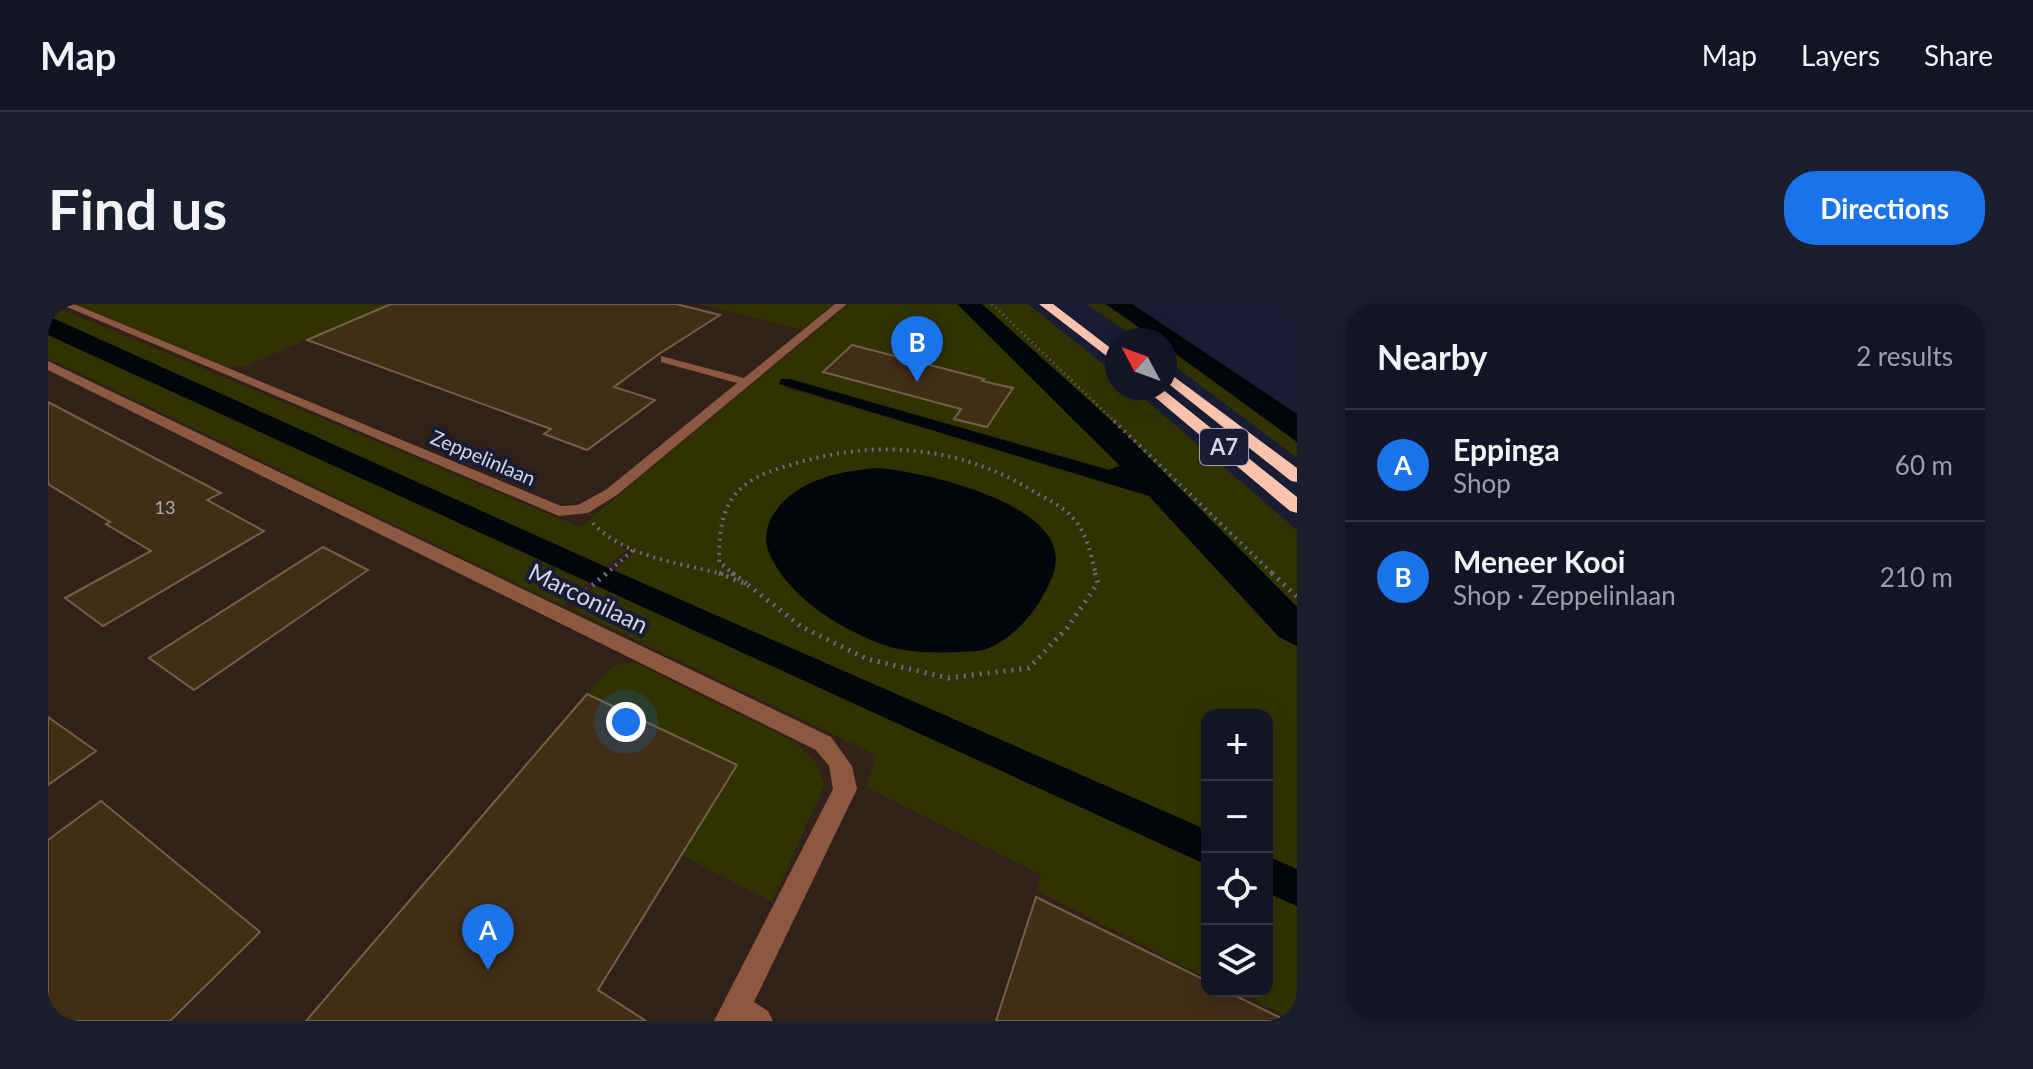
<!DOCTYPE html>
<html lang="en">
<head>
<meta charset="utf-8">
<style>
	:root { --surface:#131526; --page:#1c1e2e; --text:#f1f3f6; --muted:#9d9fa7; --line:#323443; --accent:#1a73e8 }
	body { margin:0; font-family:Lato,sans-serif; background:var(--page); color:var(--text) }
	.controls { position:absolute; right:24px; bottom:24px; display:grid; overflow:hidden; border-radius:16px; box-shadow:0 4px 20px #0003 }
	.controls button { width:72px; height:72px; display:grid; place-items:center; padding:0; border:0; border-bottom:2px solid var(--line); background:var(--surface); color:var(--text); font:40px sans-serif }
	.compass { position:absolute; left:1057px; top:24px; width:72px; height:72px; border-radius:50%; background:var(--surface); box-shadow:0 4px 20px #0003; rotate:311deg }
	.you { position:absolute; left:578px; top:418px; width:28px; height:28px; margin:-20px; border:6px solid #fff; border-radius:50%; background:#1a73e8; box-shadow:0 0 0 12px #1a73e833 }
	.badge { display:grid; place-items:center; width:52px; height:52px; border-radius:50%; background:var(--accent); color:#fff; font-size:26px; font-weight:700 }
	.pin { position:absolute; translate:-50% -66px; filter:drop-shadow(0 2px 4px #0008) }
	.pin::after { content:''; position:absolute; top:42px; width:28px; height:24px; background:inherit; clip-path:polygon(0 0,100% 0,50% 100%) }
	.list { margin:0; padding:0; list-style:none }
	h2 { display:flex; justify-content:space-between; align-items:center; height:104px; margin:0; padding:0 32px; font-size:34px }
	h2 small { font-size:26px; font-weight:400; color:var(--muted) }
	.list li { display:grid; grid-template-columns:52px 1fr auto; gap:24px; align-items:center; box-sizing:border-box; height:112px; padding:0 32px; border-top:2px solid var(--line) }
	.list b { display:block; font-size:30px; white-space:nowrap }
	.list p { margin:0; font-size:26px; white-space:nowrap; color:var(--muted) }
	.list em { font-size:26px; font-style:normal; color:var(--muted) }
	.icon { flex:none; width:44px; height:44px; fill:none; stroke:currentColor; stroke-width:2; stroke-linecap:round; stroke-linejoin:round }
	.map { position:relative; flex:none; width:1249px; height:717px; overflow:hidden; border-radius:32px }
	header { display:flex; align-items:center; gap:48px; box-sizing:border-box; height:112px; padding:0 40px; background:var(--surface); border-bottom:2px solid var(--line) }
	header strong { font-size:38px }
	nav { display:flex; gap:44px; margin-inline-start:auto; font-size:28px }
	.intro { display:flex; align-items:center; justify-content:space-between; box-sizing:border-box; height:192px; padding:0 48px }
	h1 { margin:0; font-size:56px }
	.button { padding:20px 36px; border-radius:32px; background:var(--accent); color:#fff; font-size:28px; font-weight:700 }
	main { display:flex; gap:48px; padding:0 48px }
	aside { flex:1; background:var(--surface); border-radius:32px; box-shadow:0 4px 20px #0003 }
	.map>svg:first-child { display:block }
</style>
</head>
<body>
<header>
<strong>Map</strong>
<nav><a>Map</a><a>Layers</a><a>Share</a></nav>
</header>
<div class="intro"><h1>Find us</h1><a class="button">Directions</a></div>
<main>
<div class="map">
<svg width="1249" height="717" viewBox="0 0 1249 717">
	<rect width="100%" height="100%" fill="#191c33"/>
	<path fill="#312118" fill-rule="evenodd" d="M0,0h921l328,329v388h-1249zM1159,411h60v276h-60z"/>
	<g fill="#303300" fill-rule="evenodd">
		<path d="M26,0h317l-148,63 -6,-2 -7,3z"/>
		<path d="M652,0h134l-32,26z"/>
		<path d="M801,0h108l163,161 -11,5 -319,-91h-9l6,9 348,101 14,7 130,141 18,9v223l-30,-13v-141h-60v115l-592,-259 21,-21 -29,-11 21,11 -22,17 -558,-251v-9l11,1 521,219zM762,179l73,162 -75,-43 -40,-78 14,-23z"/>
		<path d="M934,0h46l89,71v13h15l165,142v77l-173,-175z"/>
		<path d="M1039,0h18l52,36h-19z"/>
		<path d="M0,31l540,247 -25,24 -515,-248z"/>
		<path d="M1117,42l132,96v16l-132,-99z"/>
		<path d="M549,281l610,280v113l-171,-88 5,-15 -175,-88 10,-32 -305,-146z"/>
		<path d="M588,359l159,79 20,19 10,23 -53,118 -91,-47 -94,-161 27,-29z"/>
		<path d="M1219,589l30,13v115l-64,-30h34z"/>
	</g>
	<g fill="#00060a">
		<path d="M909,0h25l142,128 173,175v39l-18,-9 -130,-141 -370,-112 2,-5h9l319,91 11,-4z"/>
		<path d="M1058,0h26l165,110v28l-132,-96v-6h-8z"/>
		<path d="M0,12l558,251 601,263v35l-1159,-530z"/>
		<path d="M831,164c44,4 161,31 175,80 5,18 -2,31 -10,46 -11,22 -36,49 -61,56 -7,2 -17,1 -24,2 -25,1 -54,1 -78,-8 -44,-17 -96,-49 -113,-94 -4,-11 -1,-26 5,-35 23,-36 67,-44 106,-47z"/>
		<path d="M1219,552l30,13v37l-30,-13z"/>
	</g>
	<g fill="#402e17" stroke="#746048" stroke-width="2">
		<path d="M343,0h285l44,11 -61,39 -45,33 41,13 -68,50 -43,-16 7,-5 -244,-89z"/>
		<path d="M804,41l132,34 -2,2 31,7 -26,39 -33,-8 7,-10 -138,-37z"/>
		<path d="M0,98l173,91 -14,7 57,31 -161,95 -38,-28 86,-47 -45,-27 4,-2 -62,-38z"/>
		<path d="M275,243l45,23 -174,120 -45,-32z"/>
		<path d="M539,390l150,71 -139,225 48,31h-340z"/>
		<path d="M0,413l48,34 -48,34z"/>
		<path d="M53,497l159,131 -90,89h-122v-181z"/>
		<path d="M988,593l171,84v10h19l61,30h-291z"/>
	</g>
	<g fill="none" stroke-linecap="round" stroke-linejoin="round">
		<path stroke="#696c80" stroke-width="3" stroke-dasharray="1 4" stroke-linecap="butt" d="M944,0l124,119"/>
		<g stroke="#696c80" stroke-width="4" stroke-dasharray="2 5" stroke-linecap="butt">
			<path d="M1066,117l160,154"/>
			<path d="M545,219c32,35 89,40 133,52"/>
			<path d="M557,271l28,-25"/>
			<path d="M687,271l-16,-13c0,-22 1,-46 14,-65 15,-20 40,-27 64,-34 80,-24 163,-17 236,28 13,8 30,15 40,27 14,15 18,37 23,57"/>
		</g>
		<g stroke="#696c80" stroke-width="5" stroke-dasharray="2 6" stroke-linecap="butt">
			<path d="M671,269l29,12"/>
			<path d="M684,269l16,12"/>
			<path d="M1224,269l25,24"/>
			<path d="M700,281l54,42 65,32 81,19 81,-10 38,-40 31,-45 -3,-10"/>
			<path d="M526,297l33,-28"/>
		</g>
		<g fill="#8d5842" fill-rule="evenodd">
			<path d="M12,0h14l487,202 17,-1 29,-16 130,-106 -76,-21v-6l83,22 91,-74h12l-230,191 -29,18 -29,3z"/>
			<path d="M0,57l783,376 21,29 5,23 -103,213 14,9 5,10h-59l119,-232 -4,-23 -13,-16 -768,-380z"/>
		</g>
		<g fill="#f9c3ad" fill-rule="evenodd">
			<path d="M991,0h14l64,49v11z"/>
			<path d="M1117,66l132,98v14l-6,-1 -126,-100z"/>
			<path d="M1096,84h17l136,109v16l-7,-2z"/>
		</g>
	</g>
	<g text-anchor="middle" stroke-width="8" stroke-linejoin="round" paint-order="stroke">
		<g font-size="18" fill="#aeabb2">
			<text x="117" y="210">13</text>
		</g>
		<g font-size="20" fill="#d2d5e5" stroke="#191c33">
			<text transform="translate(435 154) rotate(23)" y="7">Zeppelinlaan</text>
		</g>
		<rect fill="#191c33" stroke="#9a9eb0" stroke-width="2" x="1152" y="125" width="48" height="36" rx="6"/>
		<g font-size="22" font-weight="bold" fill="#d2d5e5">
			<text x="1176" y="151">A7</text>
		</g>
		<g font-size="24" fill="#d2d5e5" stroke="#191c33">
			<text transform="translate(540 295) rotate(26)" y="8">Marconilaan</text>
		</g>
	</g>
</svg>
<div class="controls">
<button>+</button>
<button>−</button>
<button><svg class="icon" aria-label="locate" viewBox="0 0 24 24"><circle cx="12" cy="12" r="6"/><path d="M12 2v4M12 18v4M2 12h4M18 12h4"/></svg></button>
<button><svg class="icon" aria-label="layers" viewBox="0 0 24 24"><path d="M12 4l9 5-9 5-9-5zM3 14l9 5 9-5"/></svg></button>
</div>
<svg class="compass" viewBox="-18 -18 36 36"><path d="M0-13l5 13h-10z" fill="#e53935"/><path d="M0 13l5-13h-10z" fill="#9d9fa7"/></svg>
<div class="you"></div>
<div class="pin badge" style="left:440px;top:666px">A</div>
<div class="pin badge" style="left:869px;top:78px">B</div>
</div>
<aside>
<h2>Nearby<small>2 results</small></h2>
<ul class="list">
<li><span class="badge">A</span><div><b>Eppinga</b><p>Shop</p></div><em>60 m</em></li>
<li><span class="badge">B</span><div><b>Meneer Kooi</b><p>Shop · Zeppelinlaan</p></div><em>210 m</em></li>
</ul>
</aside>
</main>
</body>
</html>
